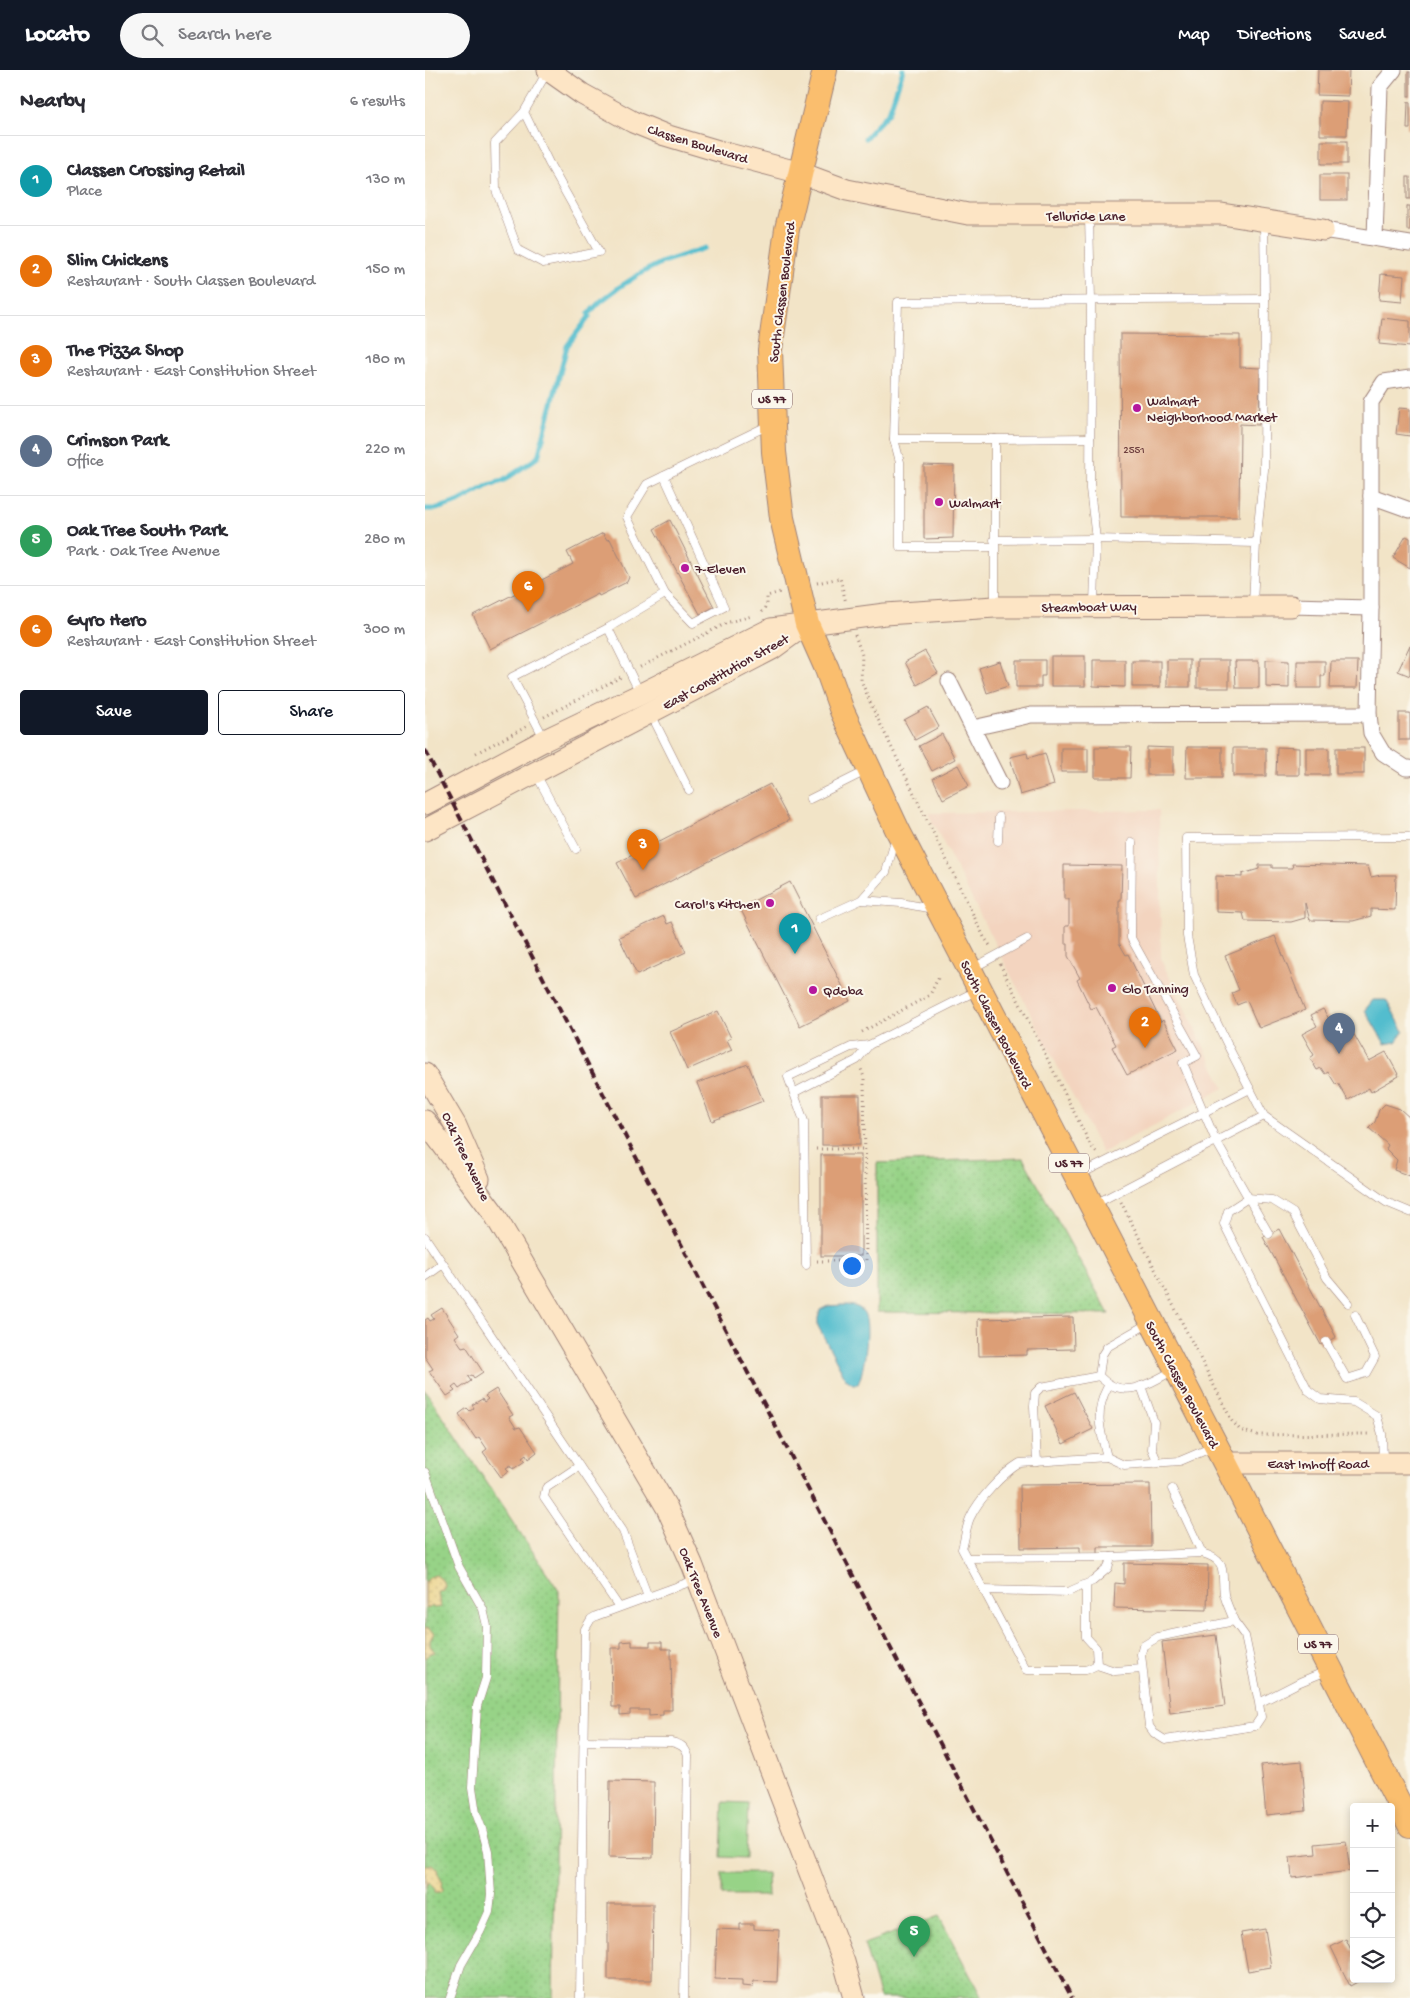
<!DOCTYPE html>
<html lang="en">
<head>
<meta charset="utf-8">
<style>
	:root { --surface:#fff; --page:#f7f7f7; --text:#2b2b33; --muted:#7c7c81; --line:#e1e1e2; --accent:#111827 }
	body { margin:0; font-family:"Gochi Hand",sans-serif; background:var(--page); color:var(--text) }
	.controls { position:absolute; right:15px; bottom:15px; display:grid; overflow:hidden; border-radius:5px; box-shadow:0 2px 8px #0003 }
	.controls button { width:45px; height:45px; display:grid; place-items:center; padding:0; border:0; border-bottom:1px solid var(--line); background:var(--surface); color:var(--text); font:25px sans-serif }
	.you { position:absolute; left:426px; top:1195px; width:18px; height:18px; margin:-12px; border:4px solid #fff; border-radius:50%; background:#1a73e8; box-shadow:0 0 0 8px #1a73e833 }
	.badge { display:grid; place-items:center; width:32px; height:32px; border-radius:50%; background:var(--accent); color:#fff; font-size:16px; font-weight:700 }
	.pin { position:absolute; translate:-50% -41px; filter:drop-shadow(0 1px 2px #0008) }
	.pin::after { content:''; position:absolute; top:26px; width:18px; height:15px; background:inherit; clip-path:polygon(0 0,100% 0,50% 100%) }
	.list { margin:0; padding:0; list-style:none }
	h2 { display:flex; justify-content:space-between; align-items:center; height:65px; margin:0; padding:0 20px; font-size:21px }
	h2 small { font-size:16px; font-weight:400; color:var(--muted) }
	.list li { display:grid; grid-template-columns:32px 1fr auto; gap:15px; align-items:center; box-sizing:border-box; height:90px; padding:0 20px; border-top:1px solid var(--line) }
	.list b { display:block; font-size:19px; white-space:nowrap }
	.list p { margin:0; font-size:16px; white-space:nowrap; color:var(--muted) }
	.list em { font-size:16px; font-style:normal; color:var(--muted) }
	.actions { display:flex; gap:10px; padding:15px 20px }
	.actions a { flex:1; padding:11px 0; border:1px solid var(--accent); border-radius:5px; text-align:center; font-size:18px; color:var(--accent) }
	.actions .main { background:var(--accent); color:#fff }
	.icon { flex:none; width:28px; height:28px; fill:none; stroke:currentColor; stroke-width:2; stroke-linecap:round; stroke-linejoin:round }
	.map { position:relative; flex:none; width:985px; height:1928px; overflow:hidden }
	header { display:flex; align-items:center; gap:30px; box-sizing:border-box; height:70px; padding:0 25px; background:var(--accent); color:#fff }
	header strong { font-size:24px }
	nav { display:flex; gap:28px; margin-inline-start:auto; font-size:18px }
	.search { width:350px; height:45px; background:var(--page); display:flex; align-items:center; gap:12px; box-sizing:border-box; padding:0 18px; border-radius:28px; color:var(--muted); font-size:19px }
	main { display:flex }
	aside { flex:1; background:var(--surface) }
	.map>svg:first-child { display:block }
</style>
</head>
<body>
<header>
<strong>Locato</strong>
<div class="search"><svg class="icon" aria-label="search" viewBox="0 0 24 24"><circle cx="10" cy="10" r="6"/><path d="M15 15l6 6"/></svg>Search here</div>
<nav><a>Map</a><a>Directions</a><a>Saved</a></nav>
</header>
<main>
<aside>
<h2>Nearby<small>6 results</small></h2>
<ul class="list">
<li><span class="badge" style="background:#0f9aa8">1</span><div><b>Classen Crossing Retail</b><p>Place</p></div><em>130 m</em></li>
<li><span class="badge" style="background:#e8710a">2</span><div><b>Slim Chickens</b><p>Restaurant · South Classen Boulevard</p></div><em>150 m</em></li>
<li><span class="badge" style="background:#e8710a">3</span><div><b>The Pizza Shop</b><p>Restaurant · East Constitution Street</p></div><em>180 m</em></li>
<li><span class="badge" style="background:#5c6f8a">4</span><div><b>Crimson Park</b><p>Office</p></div><em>220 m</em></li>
<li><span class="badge" style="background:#2e9e5b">5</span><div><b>Oak Tree South Park</b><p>Park · Oak Tree Avenue</p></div><em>280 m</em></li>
<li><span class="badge" style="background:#e8710a">6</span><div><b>Gyro Hero</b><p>Restaurant · East Constitution Street</p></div><em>300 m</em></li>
</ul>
<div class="actions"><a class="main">Save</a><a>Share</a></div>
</aside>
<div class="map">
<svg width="985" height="1928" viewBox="0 0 985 1928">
	<defs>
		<pattern id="grass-dots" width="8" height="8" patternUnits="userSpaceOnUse" patternTransform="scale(1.25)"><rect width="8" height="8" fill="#97d387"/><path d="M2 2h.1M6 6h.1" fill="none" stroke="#84b575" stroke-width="1.8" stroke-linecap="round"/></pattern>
		<pattern id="sand-dots" width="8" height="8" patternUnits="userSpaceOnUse" patternTransform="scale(1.25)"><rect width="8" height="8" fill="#eeda9e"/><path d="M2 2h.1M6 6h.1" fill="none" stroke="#cebb88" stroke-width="1.8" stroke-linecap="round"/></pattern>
	</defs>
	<rect width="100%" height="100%" fill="#fbf7ec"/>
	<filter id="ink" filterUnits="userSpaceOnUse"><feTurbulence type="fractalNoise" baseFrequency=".02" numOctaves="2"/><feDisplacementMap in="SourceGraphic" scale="10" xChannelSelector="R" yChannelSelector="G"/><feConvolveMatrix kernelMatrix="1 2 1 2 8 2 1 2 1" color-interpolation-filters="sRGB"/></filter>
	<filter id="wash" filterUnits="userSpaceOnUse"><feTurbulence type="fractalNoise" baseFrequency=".0096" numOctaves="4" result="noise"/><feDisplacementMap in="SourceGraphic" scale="20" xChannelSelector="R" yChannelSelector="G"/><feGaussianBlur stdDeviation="1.12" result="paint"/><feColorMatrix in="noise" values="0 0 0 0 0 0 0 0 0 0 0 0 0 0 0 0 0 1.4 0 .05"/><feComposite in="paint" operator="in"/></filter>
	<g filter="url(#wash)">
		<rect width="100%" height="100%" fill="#f2e4c7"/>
		<path fill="#f3d4bf" d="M734,740l2,150 63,128 -122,65 -174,-340z"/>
		<g fill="url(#grass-dots)" stroke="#707959">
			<path d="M598,1088l86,156 -232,-2v-149z"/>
			<path d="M0,1320l134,201 -6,407h-128z"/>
			<path d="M514,1846l43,82h-102l-16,-54z"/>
		</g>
		<g fill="url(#sand-dots)" stroke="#9c7c64">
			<path d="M11,1505l6,5 3,6 -2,5 -5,1 2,15 -6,1 -2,-2 -7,3v-26l5,-6z"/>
			<path d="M3,1558l6,5 -4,7v6l5,6 -5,1 -5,5v-29z"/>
			<path d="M0,1795h8l4,4 1,5 4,8 -1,3 1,6 -2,2h-6v-5l-6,-6 -3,6z"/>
		</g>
		<g fill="#97d387" stroke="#707959">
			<path d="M298,1732l25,1 -2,55 -25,-1z"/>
			<path d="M297,1803h45l1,23h-46z"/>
		</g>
		<g fill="#52bdce" stroke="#4e6e7c">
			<path d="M948,930h13l18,31 -8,11 -11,2 -20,-34z"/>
			<path d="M418,1235c8,0 17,1 21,8 7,12 0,59 -6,71h-5l-7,-5 -28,-53v-8l2,-8 8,-4z"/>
		</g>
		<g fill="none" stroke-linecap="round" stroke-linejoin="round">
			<g stroke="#52bdce" stroke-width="5">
				<path d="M440,68l24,-26 14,-42"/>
				<path d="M0,439h11l22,-7 31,-17 14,-4 35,-24 29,-111 22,-29v-4l12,-12 20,-15 22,-14 20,-10 42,-14"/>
			</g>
		</g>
		<g id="blocks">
			<g fill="#dc9e76">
				<path d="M893,0h31l-1,26 -31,-1z"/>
				<rect x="983" y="2" width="2" height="24"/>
				<path d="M895,31l28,1 -1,33h-27z"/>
				<path d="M983,32l2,1v26h-3z"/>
				<rect x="896" y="71" width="26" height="23"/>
				<rect x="895" y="105" width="27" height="25"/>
				<rect x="982" y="107" width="3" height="22"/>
				<rect x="982" y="136" width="3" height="24"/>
				<path d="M956,204l23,2 -2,26 -23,-2z"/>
				<path d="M957,248l28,3v26l-31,-3z"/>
				<path d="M695,264l120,1v32l20,1 -1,57 -19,-1 -1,93h-118z"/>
				<path d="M974,338l11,1v27l-14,-2z"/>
				<path d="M499,395l30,1 -1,72 -29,1z"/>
				<path d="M245,450l44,87 -14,7 -46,-85z"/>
				<path d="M178,463l4,7 3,-1 19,38 -2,5 -28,14 -1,-2 -108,55 -17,-34 100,-51 -6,-12z"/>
				<path d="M981,466l4,2v30l-17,-10z"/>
				<path d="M985,575v31l-12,-5z"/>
				<path d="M500,581l13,22 -21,12 -12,-23z"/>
				<rect x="626" y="586" width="34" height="30"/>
				<path d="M591,590h29v16h-4v11h-25z"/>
				<path d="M668,590h32v27l-32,-1z"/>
				<rect x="742" y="590" width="23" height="27"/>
				<rect x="772" y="590" width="32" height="28"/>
				<path d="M841,590l23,1v27l-23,-1z"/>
				<path d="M575,591l8,25 -21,7 -8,-25z"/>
				<rect x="707" y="591" width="28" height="26"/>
				<path d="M810,591h24v27h-23z"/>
				<path d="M872,591h28v15h-4v12h-24z"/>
				<path d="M906,591h27l-1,27h-27z"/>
				<path d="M503,637l11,20 -24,13 -11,-20z"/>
				<rect x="974" y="643" width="11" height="27"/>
				<path d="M517,664l13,25 -23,12 -13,-25z"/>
				<path d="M670,677h36l-1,31h-35z"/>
				<path d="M722,677l26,1v27h-26z"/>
				<path d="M762,677h35v31h-36z"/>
				<path d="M852,677l22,1v27h-23z"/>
				<rect x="636" y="678" width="27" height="24"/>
				<rect x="808" y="678" width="33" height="28"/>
				<rect x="881" y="678" width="23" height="27"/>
				<rect x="911" y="678" width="28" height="26"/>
				<path d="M602,683l1,5 17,-5 9,32 -34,10 -10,-38z"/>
				<path d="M533,695l11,21 -26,13 -10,-21z"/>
				<path d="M345,714l19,36 -153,79 -19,-36z"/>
				<path d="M867,794l76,2 3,11 10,-2h15l-1,35 -24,-1v7l-18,5 -43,-1 -5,-17v15l-14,4 -46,-1 -2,-8 -27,-1v-36l26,1v-3l17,-5v-4h13v3h21z"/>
				<path d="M639,795l58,1 -1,34h-2v43l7,12 2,-1 33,68 2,-2 15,29 -51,26 -15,-28 4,-2 -20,-38 -5,2 -14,-29 3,-2 -12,-22v-12h-3v-18h4v-27h-5z"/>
				<path d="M365,812l60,119 -50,25 -60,-118z"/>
				<path d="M239,846l3,8 5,-2 14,30 -49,23 -18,-38z"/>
				<path d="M850,866l30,74 -46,18 -12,-27 -10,4 -5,-12 7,-3 -14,-34z"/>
				<path d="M898,939l9,15 12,-7 25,44 17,-9 13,24 -28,16 -2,-4 -21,12 -10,-17 -2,2 -8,-13 -3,2 -4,-6 -4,2 -7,-12 4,-3 -12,-21 15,-8 -6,-11z"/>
				<path d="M293,941l13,27 -4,2 5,10 -45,20 -17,-38z"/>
				<path d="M323,994l15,37 -51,20 -15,-38z"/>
				<rect x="397" y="1025" width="38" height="50"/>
				<path d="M960,1034l15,5 10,9v58l-16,-6 3,-10 -11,-11 2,-4 -19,-17 6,-6 4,-12z"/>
				<rect x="396" y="1085" width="40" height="101"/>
				<path d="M854,1159l57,108 -15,8 -58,-108z"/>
				<path d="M17,1238l17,26 -4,3 7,10 4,-1 17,26 -9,6 -2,-3 -4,2 3,4 -12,8 -3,-4 -4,3 3,3 -8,5 -18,-25 4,-2 -8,-12v-37l3,-2 2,3 4,-2 -3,-4z"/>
				<path d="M648,1247l1,32 -47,1v5l-48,1 -1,-37z"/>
				<path d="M71,1319l17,26 -4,2 7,11 4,-1 17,25 -9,7 -2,-4 -4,3 3,3 -12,8 -2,-4 -5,3 3,3 -8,6 -18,-25 4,-3 -8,-12 -3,2 -17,-25 8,-6 3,3 4,-3 -2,-3 10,-6 2,3 4,-3 -3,-3z"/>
				<path d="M649,1322l19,37 -30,15 -18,-38z"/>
				<path d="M725,1414l1,63h-53v8h-18v-8l-59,1 -1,-63z"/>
				<path d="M699,1493l84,2 -1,45 -93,-2 1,-25 9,1z"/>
				<path d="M791,1565l9,71 -55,7 -8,-71z"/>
				<path d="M207,1571v5h18v-4h12v7h9l1,61h-9v5l-14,1v-6h-19v4l-10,1v-8h-8l-1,-59h10v-6z"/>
				<path d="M877,1691l4,50 -40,4 -5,-50z"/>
				<path d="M185,1711l44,1 -1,76 -44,-1z"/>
				<path d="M921,1771l4,30 -58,7 -2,-21 26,-3 -1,-10z"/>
				<path d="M183,1834h45l-1,76h-44z"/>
				<path d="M315,1854h14v5l25,1 -2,52 -23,-1 -1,6 -11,-1v-6l-27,-1 2,-50 23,1z"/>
				<path d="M840,1859l6,38 -23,4 -7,-38z"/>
				<path d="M921,1869l5,11 3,-2v31h9l-13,7 -19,-39z"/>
			</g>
		</g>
	</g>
	<g filter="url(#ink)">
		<use href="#blocks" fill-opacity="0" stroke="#9e8279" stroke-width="1"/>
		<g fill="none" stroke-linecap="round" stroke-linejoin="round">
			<defs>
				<g id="lane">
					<path d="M99,42l-29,31 1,47 22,60 25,13 56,-11 -50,-89 -25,-51 23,-40"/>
					<path d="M664,147l2,83 -1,189 6,50 -2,66"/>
					<path d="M839,151l1,78"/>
					<path d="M469,369l6,23v85h94"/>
					<path d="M570,369l95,-1"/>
					<path d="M239,406l60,131 -31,16 -28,-29"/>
					<path d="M569,470l102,-1 160,4"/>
					<path d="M570,535v-166h-101l4,-137 367,-3 -1,171 -8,73 -3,61"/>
					<path d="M183,558l32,65"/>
					<path d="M226,644l38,76"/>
					<path d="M119,668l-32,-61 96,-49 57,-34 -38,-77 20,-33 122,-59"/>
					<path d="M111,704l40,75"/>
					<path d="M385,729l56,-28"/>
					<path d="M985,767l-224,1 1,98 7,39 36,75 34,66 122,86 24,10"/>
					<path d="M573,771l1,-24"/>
					<path d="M707,772l-1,96 66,118 -14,7 33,78 53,93"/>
					<path d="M436,830l40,3 32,6"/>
					<path d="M394,849l42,-19 25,-28 10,-34"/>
					<path d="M548,898l54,-29"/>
					<path d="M370,1022l62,-32 12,-15"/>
					<path d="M654,1105l171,-86"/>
					<path d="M670,1134l169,-88"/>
					<path d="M0,1167l198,294 25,66 -52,19 -5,3 -6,10 -5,369"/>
					<path d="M381,1195l-2,-144 -16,-44 63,-30 18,-2 109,-55"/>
					<path d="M0,1207l18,-13"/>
					<path d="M923,1233l-21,-25 -34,-65 -21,-13 -24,-2 -20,13 -4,13 84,166 12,9 34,3 23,14 5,18 1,27"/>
					<path d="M724,1253l-42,24 -5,8 -3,21c24,25 50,8 75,-6"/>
					<path d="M901,1272l21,37 19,-6 9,-16 -20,-42"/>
					<path d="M683,1316c-14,26 -8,44 -1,71l17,8 56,-4 33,-14"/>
					<path d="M716,1316l13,36 -2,27 6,14"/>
					<path d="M682,1387l-87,6c-17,10 -42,37 -50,55 -4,9 -5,21 -8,31l64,121h60l11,-5 18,6 27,-2"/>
					<path d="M612,1392l-3,-56 1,-13 6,-6 58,-11"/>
					<path d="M154,1396l-33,22 -2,9 75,110"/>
					<path d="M0,1402l34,95 24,42 4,17 -1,52 -9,28 -5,81 4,26 6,16 6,22 3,43 -2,18 -9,20 -19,33 -11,33"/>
					<path d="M747,1419l30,64"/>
					<path d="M543,1488l143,-1"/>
					<path d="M661,1515v52l10,11 1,17"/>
					<path d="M559,1520l84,2 25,-11 15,-13 3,-11 91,-4c27,8 19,19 22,41 2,9 7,18 10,27"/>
					<path d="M223,1527l47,-17"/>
					<path d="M834,1633l-14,-67 -11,-15 -76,16 -15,9 -2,8 8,72 5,7 11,7 90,-14 6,-9 -2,-14 41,-21 29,-12"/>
					<path d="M158,1671l88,1c9,2 14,4 17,14l-4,242"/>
				</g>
				<g id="street">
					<path d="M898,160l87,14"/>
					<path d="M950,168l5,-151 14,-17"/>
					<path d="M985,308l-26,4 -13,20v206l-2,106 2,19 12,20 23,15h4"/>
					<path d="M946,426l39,14"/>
					<path d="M866,536l80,2"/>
					<path d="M524,611l51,102"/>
					<path d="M548,658l58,-13 338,-1"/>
				</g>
				<g id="secondary">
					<path d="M123,0l34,24 51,28 32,13 60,18 76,20 46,17 121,24h254l101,16"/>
					<path d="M0,734l120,-64 96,-46 130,-65 114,-15 110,-7 296,-1"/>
					<path d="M0,760l347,-181 33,-24"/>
					<path d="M0,1004l31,52 23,53"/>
					<path d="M0,1051l68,91 174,296 25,56 152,398 10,36"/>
					<path d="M800,1393h185"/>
				</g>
				<path id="primary" d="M400,0l-38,159 -17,121 4,102 8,66 25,106 20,45 15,42 56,120 327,632 185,362"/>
			</defs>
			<use href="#lane" stroke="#9e8279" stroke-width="9"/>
			<use href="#street" stroke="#9e8279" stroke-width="17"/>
			<use href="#secondary" stroke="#9e8279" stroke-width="23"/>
			<use href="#primary" stroke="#9e8279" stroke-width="26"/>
			<g stroke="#9e8279" stroke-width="3" stroke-dasharray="1 4" stroke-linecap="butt">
				<path d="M392,513l23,-5 6,25"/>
				<path d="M337,542l5,-6v-10l13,-4"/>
				<path d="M430,565l7,20 -1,25 11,27 112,230 7,10"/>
				<path d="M215,597l89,-45 23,-6"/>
				<path d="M119,647l77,-40"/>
				<path d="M51,683l50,-26"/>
				<path d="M575,894l91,182 7,8"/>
				<path d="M437,962l68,-37 9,-19"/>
				<path d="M391,1079h49"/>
				<path d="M696,1132l111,219 8,9 17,5 113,-1"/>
				<path d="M392,1191h49l-2,-184 -3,-8"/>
			</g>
			<use href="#lane" stroke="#fff" stroke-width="8"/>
			<use href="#street" stroke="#fff" stroke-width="15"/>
			<use href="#secondary" stroke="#fde5c5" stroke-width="21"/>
			<use href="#primary" stroke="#fabe6e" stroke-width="24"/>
			<path stroke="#4a1f2b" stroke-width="4" stroke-dasharray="8 4" stroke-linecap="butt" d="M0,680l647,1248"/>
		</g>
	</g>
	<g fill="#b5179e" stroke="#fbf7ec" stroke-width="2">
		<circle cx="712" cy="338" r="5"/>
		<circle cx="514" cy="432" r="5"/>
		<circle cx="260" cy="498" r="5"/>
		<circle cx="345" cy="833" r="5"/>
		<circle cx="687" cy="918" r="5"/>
		<circle cx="388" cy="920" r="5"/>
	</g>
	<g text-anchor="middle" stroke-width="4" stroke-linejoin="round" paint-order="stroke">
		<g font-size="11" fill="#6e3f3e">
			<text x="709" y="383">2551</text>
		</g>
		<g fill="#fbf7ec" stroke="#7f6065" stroke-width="1">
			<rect x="327" y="319.5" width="40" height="19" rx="4"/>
			<rect x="624" y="1083.5" width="40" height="19" rx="4"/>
			<rect x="873" y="1564.5" width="40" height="19" rx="4"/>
		</g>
		<g font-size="12" font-weight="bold" fill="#4a1f2b">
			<text x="347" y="333">US 77</text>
			<text x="644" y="1097">US 77</text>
			<text x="893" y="1578">US 77</text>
		</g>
		<g font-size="14" fill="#4a1f2b" stroke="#fbf7ec">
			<text transform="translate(273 73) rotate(17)" y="5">Classen Boulevard</text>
			<text x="661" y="150">Telluride Lane</text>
			<text transform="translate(356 222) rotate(-83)" y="5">South Classen Boulevard</text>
			<text transform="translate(664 536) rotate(-1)" y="5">Steamboat Way</text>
			<text transform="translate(300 601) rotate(-29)" y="5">East Constitution Street</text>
			<text transform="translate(572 954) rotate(63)" y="5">South Classen Boulevard</text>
			<text transform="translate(42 1086) rotate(65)" y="5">Oak Tree Avenue</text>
			<text transform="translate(758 1314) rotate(62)" y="5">South Classen Boulevard</text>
			<text x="893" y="1398">East Imhoff Road</text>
			<text transform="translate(277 1522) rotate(68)" y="5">Oak Tree Avenue</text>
		</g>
		<g font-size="14" fill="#4a1f2b" stroke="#fbf7ec" text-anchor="start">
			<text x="722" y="335">Walmart<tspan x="722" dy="16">Neighborhood Market</tspan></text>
			<text x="524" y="437">Walmart</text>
			<text x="270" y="503">7-Eleven</text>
			<text x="335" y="838" text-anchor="end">Carol's Kitchen</text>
			<text x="697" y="923">Glo Tanning</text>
			<text x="398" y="925">Qdoba</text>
		</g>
	</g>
</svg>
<div class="controls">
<button>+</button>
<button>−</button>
<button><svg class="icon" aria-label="locate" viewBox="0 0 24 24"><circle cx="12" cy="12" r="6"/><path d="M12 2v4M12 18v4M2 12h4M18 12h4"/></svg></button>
<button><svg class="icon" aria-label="layers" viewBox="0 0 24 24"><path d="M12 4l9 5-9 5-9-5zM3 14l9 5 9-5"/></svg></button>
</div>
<div class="you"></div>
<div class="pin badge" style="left:370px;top:884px;background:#0f9aa8">1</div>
<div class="pin badge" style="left:720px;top:978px;background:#e8710a">2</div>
<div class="pin badge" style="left:218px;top:800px;background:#e8710a">3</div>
<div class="pin badge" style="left:914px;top:984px;background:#5c6f8a">4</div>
<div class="pin badge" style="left:489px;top:1887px;background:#2e9e5b">5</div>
<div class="pin badge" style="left:103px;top:542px;background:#e8710a">6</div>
</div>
</main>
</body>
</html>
